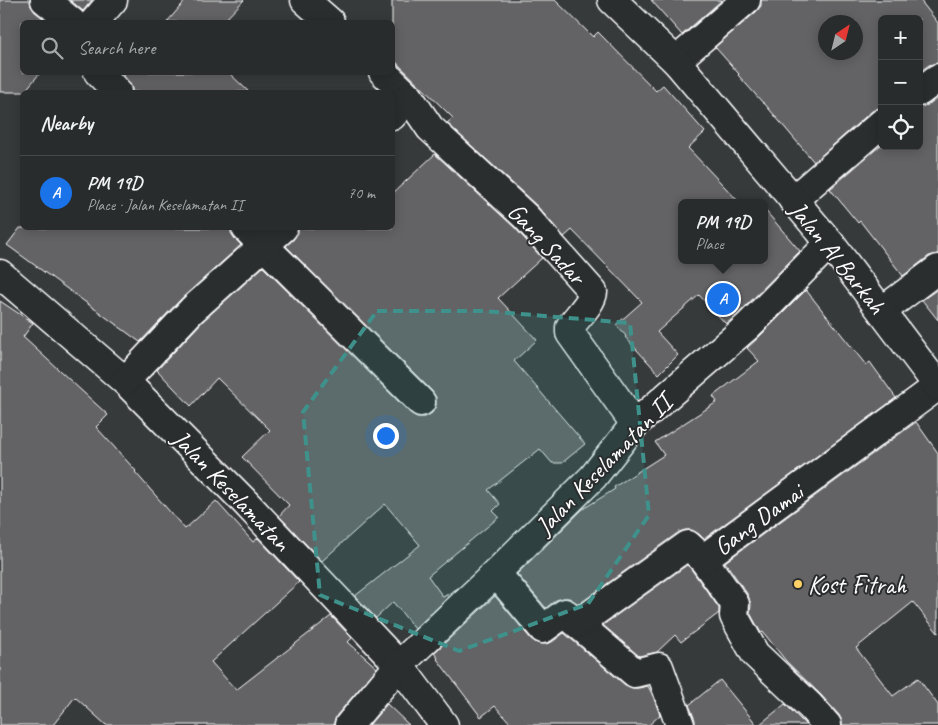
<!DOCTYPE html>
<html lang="en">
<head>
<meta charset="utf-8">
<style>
	:root { --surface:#292c2c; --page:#313434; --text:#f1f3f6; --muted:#a5a7a9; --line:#454848; --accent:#1a73e8 }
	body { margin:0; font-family:Caveat,sans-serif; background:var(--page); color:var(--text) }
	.controls { position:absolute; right:15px; top:15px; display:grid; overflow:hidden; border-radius:8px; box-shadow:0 2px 12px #0003 }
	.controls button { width:45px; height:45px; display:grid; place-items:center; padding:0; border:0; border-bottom:1px solid var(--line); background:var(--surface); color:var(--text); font:25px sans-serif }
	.compass { position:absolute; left:818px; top:15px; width:45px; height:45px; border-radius:50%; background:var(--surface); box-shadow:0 2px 12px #0003; rotate:35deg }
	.you { position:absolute; left:385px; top:435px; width:18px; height:18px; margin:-12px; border:4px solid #fff; border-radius:50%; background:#1a73e8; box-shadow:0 0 0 8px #1a73e833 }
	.badge { display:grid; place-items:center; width:32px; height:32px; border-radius:50%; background:var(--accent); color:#fff; font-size:16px; font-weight:700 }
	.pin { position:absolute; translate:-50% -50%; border:2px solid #fff; box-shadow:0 1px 5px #0006 }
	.popup { position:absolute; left:678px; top:199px; width:90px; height:65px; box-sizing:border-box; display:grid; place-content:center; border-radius:8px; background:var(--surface); filter:drop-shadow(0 1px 4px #0005); font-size:16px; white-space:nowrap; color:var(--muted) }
	.popup b { font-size:19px; color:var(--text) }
	.popup::after { content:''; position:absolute; left:50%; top:100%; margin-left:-10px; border:10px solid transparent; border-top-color:var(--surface) }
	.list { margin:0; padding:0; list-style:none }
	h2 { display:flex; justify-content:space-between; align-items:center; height:65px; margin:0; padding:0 20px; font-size:21px }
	h2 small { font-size:16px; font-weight:400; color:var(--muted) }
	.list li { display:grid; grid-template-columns:32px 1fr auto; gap:15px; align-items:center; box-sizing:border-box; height:75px; padding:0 20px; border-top:1px solid var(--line) }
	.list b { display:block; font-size:19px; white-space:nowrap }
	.list p { margin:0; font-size:16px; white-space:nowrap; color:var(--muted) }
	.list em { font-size:16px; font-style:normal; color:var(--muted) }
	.icon { flex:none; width:28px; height:28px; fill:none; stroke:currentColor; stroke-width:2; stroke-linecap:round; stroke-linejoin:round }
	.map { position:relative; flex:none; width:938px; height:725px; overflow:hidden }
	.search { position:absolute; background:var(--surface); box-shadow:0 2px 12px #0003; left:20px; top:20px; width:375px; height:55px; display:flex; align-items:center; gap:12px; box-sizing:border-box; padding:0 18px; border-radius:8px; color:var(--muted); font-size:19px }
	.panel { position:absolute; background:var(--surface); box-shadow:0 2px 12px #0003; left:20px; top:90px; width:375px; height:140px; border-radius:8px }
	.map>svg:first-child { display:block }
</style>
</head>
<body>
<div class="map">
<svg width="938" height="725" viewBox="0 0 938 725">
	<rect width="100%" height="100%" fill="#373a3b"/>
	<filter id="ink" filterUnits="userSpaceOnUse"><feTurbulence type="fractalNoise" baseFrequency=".02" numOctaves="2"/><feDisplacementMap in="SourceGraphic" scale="10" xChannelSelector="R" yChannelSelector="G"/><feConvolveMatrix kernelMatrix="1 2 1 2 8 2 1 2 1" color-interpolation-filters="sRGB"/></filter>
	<g filter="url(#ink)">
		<g fill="#636465" stroke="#fff" fill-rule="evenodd">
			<path d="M0,0h30l1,6 4,6 13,10h-26v50h19l-17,20h-24z"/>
			<path d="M70,0h22l-9,11z"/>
			<path d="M186,0h58l-21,22h-56z"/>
			<path d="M392,0h163l38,37 5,-5 58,59 7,-6 42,47 -17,16 52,55h-58v57h82v-51l36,42 -63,64 -11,9 -27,-29 -42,37 21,23 -19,19 -34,-37 1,-1 -10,-11 26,-23 -70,-72 -8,7 -27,-31 -90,-83 6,-5 -61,-60z"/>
			<path d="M651,0h71l-40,35z"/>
			<path d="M761,0h159l18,23v40l-9,2 -10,7v-53h-37v89h-3l-7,3 -58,51 -50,-59h-1l-25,-28 1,-1 -24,-27 41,-35 5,-6zM826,22h30v30h-30z"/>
			<path d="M125,72h103l21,20h-117v-4l-3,-6 -6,-7z"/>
			<path d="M938,97v157l-9,2 -26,20 -43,-55 -2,2 -28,-34 52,-45v2h37v-39l9,-2z"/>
			<path d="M435,154l80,74 27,30 -44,40 39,42 -23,21 71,83 -23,19h-10l-12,-14 -52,41 12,14 -7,7 6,6 -71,59 15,21 15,-9 -43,41 -22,-27 -17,16 -21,-22 65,-51 -35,-41 -63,57 -43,-45 10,-11 -47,-48 28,-27 -53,-52 -26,28 -34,-36 46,-49 60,-54 147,146 7,4h8l7,-4 4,-7v-9l-4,-6 -146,-145 7,-6 5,-7v-5h94v-34z"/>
			<path d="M20,228h211v5l4,6 6,6 -59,53 -42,44 -133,-97z"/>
			<path d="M938,289v31l-16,-20z"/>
			<path d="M806,290l60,75 4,-3 26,36 -192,141 -5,-5 -7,-4h-7l-6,2 -100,72 -10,-6h-6l-7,2 -10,8 -29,-34 66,-65 32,-20 -1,-2 50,-32 -9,-13 62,-40 -4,-6 46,-35 -12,-13 12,-11z"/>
			<path d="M0,301l33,22 -10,14 85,78 -12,12 40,44 -1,1 50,57 31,-28 37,41 5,-4 41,44 -88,80 25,28 95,-74 21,22 -4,4 29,26 -40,47 -3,7v3h-228l-31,-28 -22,28h-53z"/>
			<path d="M916,422l22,31v180l-25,-31 -57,46 37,48 25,-18 20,27v20h-96v-4l-3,-6 -18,-20 -35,-34 -23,-29 -2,1 -11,-20 1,-8 -3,-10 -23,-33z"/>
			<path d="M687,565l4,4 28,39v5l-38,29 -6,-7 -18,17 -18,4 -36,-31z"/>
			<path d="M495,596l36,43 6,4 8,1 7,-2 12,-9 61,52 7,3h7l9,-2 5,10 7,19 -11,10h-137l-17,-19 -14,11 -44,-58 1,-1 -4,-5z"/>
			<path d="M720,680l37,45h-62v-5l-6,-15z"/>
			<path d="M387,704l22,21h-40z"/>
			<path d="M785,704l21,21h-47z"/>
		</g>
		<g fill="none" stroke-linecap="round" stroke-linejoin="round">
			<defs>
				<g id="street">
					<path d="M45,0l27,22"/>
					<path d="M305,0l25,22"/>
					<path d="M94,22l19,-22"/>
					<path d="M676,61l70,-61"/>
					<path d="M98,72l19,20"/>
					<path d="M383,72l26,25"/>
					<path d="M919,92l19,-14"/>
					<path d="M392,116l17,-19 21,31 96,89 67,75c-1,11 -17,26 -23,35v6l65,91"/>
					<path d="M793,200l89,-77"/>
					<path d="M246,228l175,174"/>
					<path d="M0,274l125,107 119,120 155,164 45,60"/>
					<path d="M882,311l56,-42"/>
					<path d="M125,381l67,-71 91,-82"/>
					<path d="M703,559l32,45 -1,12 21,38 55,52 17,19"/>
					<path d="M496,573l47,56 22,-16 70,60 24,-6 21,58"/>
					<path d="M579,623l109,-78 15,14 235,-173"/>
					<path d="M349,725l50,-60 97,-92 97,-96 42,-53 113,-98 82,-83"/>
				</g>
				<path id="secondary" d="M612,0l64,61 154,182 108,143"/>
			</defs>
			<use href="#street" stroke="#fff" stroke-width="31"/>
			<use href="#secondary" stroke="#fff" stroke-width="31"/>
			<use href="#street" stroke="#2a2d2e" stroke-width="28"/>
			<use href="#secondary" stroke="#2a2d2e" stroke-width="28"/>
		</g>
	</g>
	<path fill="#3f918b" fill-opacity="0.2" stroke="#3f918b" stroke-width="4" stroke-dasharray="10 6" stroke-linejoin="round" d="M377,311h107l146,12 19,192 -61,89 -129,47 -139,-56 -17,-183z"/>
	<circle fill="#ffd166" stroke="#2a2d2e" stroke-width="2" cx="798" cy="584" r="5"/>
	<g text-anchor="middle" stroke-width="4" stroke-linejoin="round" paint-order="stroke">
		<g font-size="25" fill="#fff" stroke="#2a2d2e">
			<text transform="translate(547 243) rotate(47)" y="9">Gang Sadar</text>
			<text transform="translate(838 257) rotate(51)" y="9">Jalan Al Barkah</text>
			<text transform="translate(603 464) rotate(-46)" y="9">Jalan Keselamatan II</text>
			<text transform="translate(232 490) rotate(46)" y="9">Jalan Keselamatan</text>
			<text transform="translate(758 519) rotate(-36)" y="9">Gang Damai</text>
		</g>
		<g font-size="25" fill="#fff" stroke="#2a2d2e" text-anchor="start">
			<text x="808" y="593">Kost Fitrah</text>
		</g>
	</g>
</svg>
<div class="controls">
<button>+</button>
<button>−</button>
<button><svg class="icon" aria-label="locate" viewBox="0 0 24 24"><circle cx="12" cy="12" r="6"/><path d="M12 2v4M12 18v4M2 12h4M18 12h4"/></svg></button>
</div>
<svg class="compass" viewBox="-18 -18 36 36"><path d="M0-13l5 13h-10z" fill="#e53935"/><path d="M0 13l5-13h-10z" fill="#a5a7a9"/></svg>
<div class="you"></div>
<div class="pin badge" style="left:723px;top:299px">A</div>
<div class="popup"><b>PM 19D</b>Place</div>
<div class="search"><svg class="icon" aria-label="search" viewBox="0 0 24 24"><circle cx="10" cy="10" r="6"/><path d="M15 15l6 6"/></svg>Search here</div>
<section class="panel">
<h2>Nearby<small></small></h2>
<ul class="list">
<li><span class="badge">A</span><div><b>PM 19D</b><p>Place · Jalan Keselamatan II</p></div><em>70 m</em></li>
</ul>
</section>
</div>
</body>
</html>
